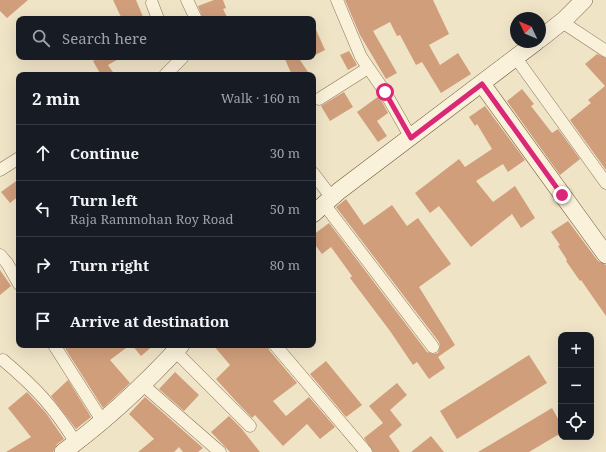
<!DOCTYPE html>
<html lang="en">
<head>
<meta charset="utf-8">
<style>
	:root { --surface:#171b24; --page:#242831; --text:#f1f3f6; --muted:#9ea1a6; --line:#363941 }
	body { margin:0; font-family:"Noto Serif",serif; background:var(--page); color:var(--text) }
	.controls { position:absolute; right:12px; bottom:12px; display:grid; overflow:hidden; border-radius:8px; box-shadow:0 4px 16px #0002 }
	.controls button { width:36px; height:36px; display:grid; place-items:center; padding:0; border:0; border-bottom:1px solid var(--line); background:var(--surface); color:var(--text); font:20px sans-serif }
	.compass { position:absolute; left:510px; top:12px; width:36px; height:36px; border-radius:50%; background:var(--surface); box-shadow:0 4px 16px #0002; rotate:314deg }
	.stop { position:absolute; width:12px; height:12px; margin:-9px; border:3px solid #db2777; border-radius:50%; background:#fff }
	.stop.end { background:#db2777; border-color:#fff; box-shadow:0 1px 4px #0008 }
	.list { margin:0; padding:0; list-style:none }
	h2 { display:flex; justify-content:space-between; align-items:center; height:52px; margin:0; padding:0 16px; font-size:17px }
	h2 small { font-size:13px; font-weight:400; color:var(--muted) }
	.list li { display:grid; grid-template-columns:26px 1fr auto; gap:12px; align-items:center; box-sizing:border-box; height:56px; padding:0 16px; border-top:1px solid var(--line) }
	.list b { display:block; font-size:15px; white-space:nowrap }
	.list p { margin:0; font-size:13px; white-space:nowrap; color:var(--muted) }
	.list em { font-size:13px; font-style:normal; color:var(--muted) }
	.icon { flex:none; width:22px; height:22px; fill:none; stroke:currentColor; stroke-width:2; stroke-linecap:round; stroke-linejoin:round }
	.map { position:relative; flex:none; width:606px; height:452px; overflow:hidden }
	.search { position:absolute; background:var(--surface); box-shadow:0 4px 16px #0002; left:16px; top:16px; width:300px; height:44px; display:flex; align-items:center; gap:10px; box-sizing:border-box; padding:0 14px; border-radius:8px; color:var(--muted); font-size:15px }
	.panel { position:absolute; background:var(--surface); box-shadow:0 4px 16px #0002; left:16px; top:72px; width:300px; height:276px; border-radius:8px }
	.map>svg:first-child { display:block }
</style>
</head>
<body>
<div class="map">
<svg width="606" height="452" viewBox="0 0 606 452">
	<rect width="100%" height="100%" fill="#f0e4c7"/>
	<g fill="#d09e7b">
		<path d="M0,0h28l-21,18 -7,-7z"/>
		<path d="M113,0h23l8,19h-22z"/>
		<path d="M214,0h9l3,8 -3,1 5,10h-25l-5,-13z"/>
		<path d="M345,0h88l16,34 -20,11 11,20 18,-12 13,21 -30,19 -19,-31 -6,3 -16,-30 -3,1 -7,-14 -17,9 24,42 -11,6 -26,-44z"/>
		<path d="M313,23l12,27 -12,6z"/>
		<path d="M349,51l8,14 -9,5 -8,-15z"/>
		<path d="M597,54l9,4v112l-36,-50 21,-17 -3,-3 17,-14 -20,-22z"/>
		<path d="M100,57h22l-14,8 7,10h-14l-8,-14z"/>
		<path d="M284,57h14l12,18h-18z"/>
		<path d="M522,89l12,15 -3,2 21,27 6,-4 22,30 -20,16 -53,-74z"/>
		<path d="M344,92l9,15 -23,14 -9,-15z"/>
		<path d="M379,96l9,17 -11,8 10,15 -9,6 -21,-30z"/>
		<path d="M485,106l40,54 -17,12 -5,-8 -27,17 17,21 22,-16 20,32 -14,10 -9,-14 -41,33 -32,-41 -9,7 -15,-20 44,-34 6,8 27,-18 -15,-25 -2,2 -6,-9z"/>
		<path d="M19,179v17l-9,7 -9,-11z"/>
		<path d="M346,199l18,26 28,-20 15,21 11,-8 33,46 -32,23 36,58 -17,12 7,11 -16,11 -12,-17 -4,3 -23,-34 -40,-53 2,-2 -21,-29 -9,7 -9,-12v-7l16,-12 98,129 7,2 4,-1 2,-7 -1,-4 -103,-135z"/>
		<path d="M568,221l30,40 8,4v51l-25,-36 -1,1 -14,-20 1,-1 -9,-14 2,-1 -9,-13z"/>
		<path d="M0,270l11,16 -11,9z"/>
		<path d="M63,345h67l-20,15 20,23 -27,25z"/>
		<path d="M132,345h22l-13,11z"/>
		<path d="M213,345h55l1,5 28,33 -24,18 13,15 23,-19 26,30 -15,12 -13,-15 -24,22 -28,-31 -3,3 -18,-19 -18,-20 14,-14z"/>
		<path d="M529,355l18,28 -90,56 -17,-28z"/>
		<path d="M326,361l36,44 -16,12 -36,-43z"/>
		<path d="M175,372l24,23 -15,16 -25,-22z"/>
		<path d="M68,380l23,37 -15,12 -25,-33z"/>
		<path d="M397,383l10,12 -17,15 12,15 -13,11 11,16h-27l-9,-14 19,-15 -14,-17z"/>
		<path d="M27,392l19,21 18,26 -7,5 -4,8h-47l25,-15 -23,-29z"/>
		<path d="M145,397l58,51 -5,4h-15l-4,-5 -5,5h-36l16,-13 -25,-25z"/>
		<path d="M552,408l9,16v9l-32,19h-51z"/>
		<path d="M229,416l12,12 19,24h-30l-19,-20z"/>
		<path d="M431,436l13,16h-33z"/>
	</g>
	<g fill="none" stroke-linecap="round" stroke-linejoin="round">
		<defs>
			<g id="street">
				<path d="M187,0l9,19"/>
				<path d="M337,0l24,57 24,35 26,46"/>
				<path d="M152,3l6,16"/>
				<path d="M562,22l44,29"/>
				<path d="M516,58l90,125"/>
				<path d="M165,75l18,-18"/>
				<path d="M319,99l49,-31"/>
				<path d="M0,170l19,-12"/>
				<path d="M313,173l19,25"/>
				<path d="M324,204l109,143"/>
				<path d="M0,255l7,8 12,21"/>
				<path d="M54,345l49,77"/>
				<path d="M275,345l91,107"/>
				<path d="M175,351l75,75"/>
				<path d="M3,360c33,28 50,46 73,83"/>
				<path d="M143,385l77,67"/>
			</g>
			<g id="secondary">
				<path d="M540,39l24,-19 20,-20"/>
				<path d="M482,84l124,171"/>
				<path d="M313,214l26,-23 197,-149"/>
				<path d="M63,452c44,-32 81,-67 118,-107"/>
			</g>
		</defs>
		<use href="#street" stroke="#8d755b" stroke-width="13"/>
		<use href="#secondary" stroke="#6f563e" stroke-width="18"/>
		<use href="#street" stroke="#faf1db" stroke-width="12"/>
		<use href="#secondary" stroke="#faf1db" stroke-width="17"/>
	</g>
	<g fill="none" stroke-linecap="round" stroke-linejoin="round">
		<path stroke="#db2777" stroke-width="5" d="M385,92l26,46 71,-54 80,111"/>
	</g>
</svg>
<div class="controls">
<button>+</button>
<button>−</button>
<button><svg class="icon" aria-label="locate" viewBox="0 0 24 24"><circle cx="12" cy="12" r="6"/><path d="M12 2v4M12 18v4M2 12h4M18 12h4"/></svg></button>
</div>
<svg class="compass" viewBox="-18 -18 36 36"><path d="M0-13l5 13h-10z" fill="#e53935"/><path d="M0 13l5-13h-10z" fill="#9ea1a6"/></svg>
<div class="stop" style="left:385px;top:92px"></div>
<div class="stop end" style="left:562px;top:195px"></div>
<div class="search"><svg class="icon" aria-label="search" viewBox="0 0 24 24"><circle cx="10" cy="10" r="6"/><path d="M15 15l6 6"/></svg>Search here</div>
<section class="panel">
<h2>2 min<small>Walk · 160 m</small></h2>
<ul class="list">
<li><svg class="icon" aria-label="ahead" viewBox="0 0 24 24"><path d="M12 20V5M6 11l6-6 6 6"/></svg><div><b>Continue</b></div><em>30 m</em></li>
<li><svg class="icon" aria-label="left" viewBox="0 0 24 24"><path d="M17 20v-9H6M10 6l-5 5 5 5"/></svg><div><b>Turn left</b><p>Raja Rammohan Roy Road</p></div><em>50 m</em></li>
<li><svg class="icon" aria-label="right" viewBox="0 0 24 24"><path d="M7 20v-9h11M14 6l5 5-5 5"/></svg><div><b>Turn right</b></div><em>80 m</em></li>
<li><svg class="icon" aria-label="arrive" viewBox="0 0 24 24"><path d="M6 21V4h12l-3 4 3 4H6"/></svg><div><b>Arrive at destination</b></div></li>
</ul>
</section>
</div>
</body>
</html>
